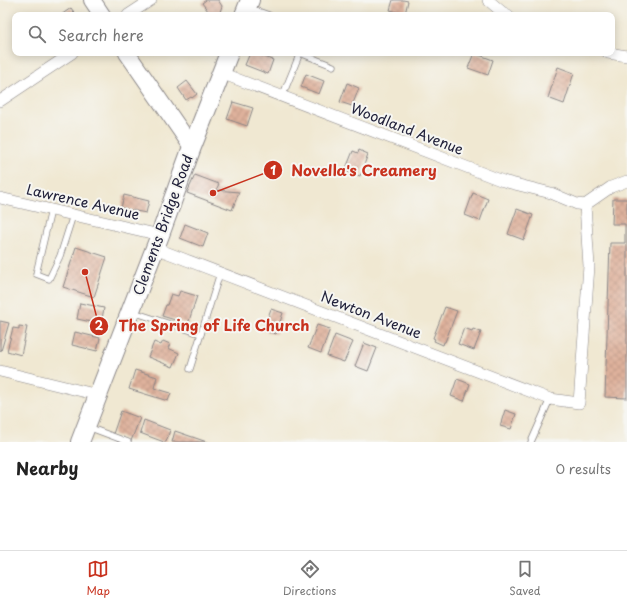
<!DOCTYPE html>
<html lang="en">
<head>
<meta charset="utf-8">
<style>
	:root { --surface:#fff; --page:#f2f2f2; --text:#222; --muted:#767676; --line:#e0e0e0; --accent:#c8321e }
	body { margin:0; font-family:"Playpen Sans",sans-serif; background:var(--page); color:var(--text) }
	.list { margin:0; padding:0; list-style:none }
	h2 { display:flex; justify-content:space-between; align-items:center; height:52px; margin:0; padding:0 16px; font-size:17px }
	h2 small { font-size:13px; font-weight:400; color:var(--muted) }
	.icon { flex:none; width:22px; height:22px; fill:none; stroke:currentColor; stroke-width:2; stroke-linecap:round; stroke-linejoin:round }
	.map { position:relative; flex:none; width:627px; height:442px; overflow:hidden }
	.search { position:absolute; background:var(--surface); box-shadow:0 2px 10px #0003; left:12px; right:12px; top:12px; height:44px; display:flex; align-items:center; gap:10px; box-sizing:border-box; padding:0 14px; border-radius:8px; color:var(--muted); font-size:15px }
	.sheet { height:108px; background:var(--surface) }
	nav { display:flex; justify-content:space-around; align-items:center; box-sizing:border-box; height:56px; border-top:1px solid var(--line); background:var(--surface); font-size:11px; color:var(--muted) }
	nav a { display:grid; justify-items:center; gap:2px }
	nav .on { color:var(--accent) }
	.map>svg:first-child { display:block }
</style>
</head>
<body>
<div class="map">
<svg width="627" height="442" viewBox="0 0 627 442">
	<defs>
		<pattern id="building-cross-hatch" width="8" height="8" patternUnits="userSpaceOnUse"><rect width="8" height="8" fill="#deb19b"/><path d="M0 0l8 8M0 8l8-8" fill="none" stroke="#be9886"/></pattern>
	</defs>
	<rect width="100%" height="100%" fill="#f6f6f2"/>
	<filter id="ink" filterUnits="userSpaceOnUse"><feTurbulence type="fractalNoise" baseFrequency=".025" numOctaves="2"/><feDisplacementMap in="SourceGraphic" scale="8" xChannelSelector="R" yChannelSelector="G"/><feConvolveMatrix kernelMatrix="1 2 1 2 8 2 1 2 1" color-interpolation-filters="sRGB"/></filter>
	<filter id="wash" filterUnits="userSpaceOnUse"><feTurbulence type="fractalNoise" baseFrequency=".012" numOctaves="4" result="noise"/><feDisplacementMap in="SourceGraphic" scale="16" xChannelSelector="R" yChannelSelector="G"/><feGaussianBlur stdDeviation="0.9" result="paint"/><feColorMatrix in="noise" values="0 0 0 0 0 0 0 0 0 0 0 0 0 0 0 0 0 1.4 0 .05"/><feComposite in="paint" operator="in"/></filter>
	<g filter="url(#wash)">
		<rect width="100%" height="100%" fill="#f0e8d2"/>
		<g id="blocks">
			<g fill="url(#building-cross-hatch)">
				<path d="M206,0h12l4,6 -3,9h-8l-9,-12z"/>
				<path d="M393,0h10l5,1 -3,13 -15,-4z"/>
				<path d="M71,8l5,7h-15z"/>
				<path d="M250,53h4l19,7 -5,14 -23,-9z"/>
				<path d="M474,53l19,7 -5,15 -20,-7z"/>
				<path d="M558,67l16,6 -10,31 -16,-6z"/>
				<path d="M306,74l18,7 -5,13 -18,-7z"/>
				<path d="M187,81l10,13 -5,4 -1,-1 -5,3 -8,-12z"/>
				<path d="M347,83l12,5 -7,18 -12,-4z"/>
				<path d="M233,102l20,6 -6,18 -20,-7z"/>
				<path d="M359,150l9,4 -8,22 -15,-5 8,-20 5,2z"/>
				<path d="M195,175l24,9 -3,6 23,2 -7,18 -45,-17z"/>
				<path d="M473,193l15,6 -8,22 -15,-6z"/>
				<path d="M124,195l25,6 -3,12 -25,-5z"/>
				<path d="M613,199h14v199l-22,-1 5,-154h15v-19h-13z"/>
				<path d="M517,209l16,6 -9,25 -16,-6z"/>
				<path d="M185,224l23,9 -5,14 -23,-9z"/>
				<path d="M76,247l31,10 -13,40 -31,-10z"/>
				<path d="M180,291l17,5 -9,28 -26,-8 4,-11h1l4,-11 7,2z"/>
				<path d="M80,303l24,5 -3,16 -24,-5z"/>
				<path d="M445,307l12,4 -12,31h-1l-1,3 -9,-4 1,-2 -2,-1z"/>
				<path d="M271,309l12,4 -7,21 -13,-4z"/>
				<path d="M0,321l9,2 -8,28 -1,-1z"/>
				<path d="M317,325l13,4 -9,24 -13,-5z"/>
				<path d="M19,326l8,1 -6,28 -14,-4 6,-23 6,1z"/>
				<path d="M464,328l8,3 1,-2 8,3 -7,18 -16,-6z"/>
				<path d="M75,332l25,6 -3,13 -25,-6z"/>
				<path d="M335,335l18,7 -9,20 -17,-6z"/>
				<path d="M163,341l7,3 -2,4 11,5 -6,14 -25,-10 6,-15 7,3z"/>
				<path d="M364,343l13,5 -9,23 -13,-5z"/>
				<path d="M135,370l22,7 -3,11 17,5 -3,8 -39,-12z"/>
				<path d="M457,379l13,5 -6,17 -13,-5z"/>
				<path d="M505,410l11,4 -5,15 -11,-3z"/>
				<path d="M121,411l19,7 -9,23 -18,-7z"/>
				<path d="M144,420l26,10 -4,12h-2l-24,-9z"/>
				<path d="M175,431l32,11h-35z"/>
			</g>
		</g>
	</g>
	<g filter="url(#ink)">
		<use href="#blocks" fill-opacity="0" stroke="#898586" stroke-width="1"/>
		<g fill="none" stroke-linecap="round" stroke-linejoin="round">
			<defs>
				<g id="lane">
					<path d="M249,8l20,7"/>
					<path d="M300,53l33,13"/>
					<path d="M282,97l18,-44"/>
					<path d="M51,210l-15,64 13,5 11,-23 13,-41"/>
					<path d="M133,312l68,22"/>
					<path d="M190,369l30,-96"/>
					<path d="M88,427l40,15"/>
					<path d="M531,442l19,-43"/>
				</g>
				<g id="street">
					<path d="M488,0l14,12 6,3"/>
					<path d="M128,15l23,-15"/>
					<path d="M608,53l19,3"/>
					<path d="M221,73l282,108 48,12 26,11 8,1"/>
					<path d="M0,101l72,-48"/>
					<path d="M0,198l160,37"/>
					<path d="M585,205l26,-18 16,-6"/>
					<path d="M155,248l395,151 29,4 10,-137 -4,-61"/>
					<path d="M0,371l98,24"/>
				</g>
				<g id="secondary">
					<path d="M92,0l10,15"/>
					<path d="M127,53l65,94"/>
				</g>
				<g id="primary">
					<path d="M244,15l6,-15"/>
					<path d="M80,442l80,-207 32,-88 37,-94"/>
				</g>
			</defs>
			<use href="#lane" stroke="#898586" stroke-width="7"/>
			<use href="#street" stroke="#898586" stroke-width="12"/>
			<use href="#secondary" stroke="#898586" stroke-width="18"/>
			<use href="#primary" stroke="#898586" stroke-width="20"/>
			<use href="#lane" stroke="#fff" stroke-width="5.5"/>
			<use href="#street" stroke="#fff" stroke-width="11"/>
			<use href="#secondary" stroke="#fff" stroke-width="16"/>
			<use href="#primary" stroke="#fff" stroke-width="18"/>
		</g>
	</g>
	<g text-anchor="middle" stroke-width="4" stroke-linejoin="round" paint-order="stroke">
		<g font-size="14" fill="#22223b" stroke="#f6f6f2">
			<text transform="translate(407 129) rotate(21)" y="5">Woodland Avenue</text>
			<text transform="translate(83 202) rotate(13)" y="5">Lawrence Avenue</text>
			<text transform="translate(163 225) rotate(-70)" y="5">Clements Bridge Road</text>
			<text transform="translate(371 315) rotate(21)" y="5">Newton Avenue</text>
		</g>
	</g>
	<path fill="none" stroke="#c8321e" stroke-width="1.5" d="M213 193L273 170M85 272L99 326"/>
	<g fill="#c8321e" stroke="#f6f6f2" stroke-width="1.5">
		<circle cx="213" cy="193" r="4"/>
		<circle cx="85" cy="272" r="4"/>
		<circle cx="273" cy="170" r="10"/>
		<circle cx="99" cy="326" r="10"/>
	</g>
	<g font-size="12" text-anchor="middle" font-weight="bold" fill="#fff">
		<text x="273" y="175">1</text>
		<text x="99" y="330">2</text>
	</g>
	<g font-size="15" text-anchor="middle" font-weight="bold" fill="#c8321e" stroke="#f6f6f2" stroke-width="4" stroke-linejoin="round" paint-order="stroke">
		<text x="364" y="176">Novella's Creamery</text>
		<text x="214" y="331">The Spring of Life Church</text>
	</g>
</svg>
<div class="search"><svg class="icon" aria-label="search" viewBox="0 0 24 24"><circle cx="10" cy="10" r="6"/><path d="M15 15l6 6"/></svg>Search here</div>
</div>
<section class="sheet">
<h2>Nearby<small>0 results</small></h2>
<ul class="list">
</ul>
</section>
<nav>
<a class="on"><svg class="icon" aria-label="map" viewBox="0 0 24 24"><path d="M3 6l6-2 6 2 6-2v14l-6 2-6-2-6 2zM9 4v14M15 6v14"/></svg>Map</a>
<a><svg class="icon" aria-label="directions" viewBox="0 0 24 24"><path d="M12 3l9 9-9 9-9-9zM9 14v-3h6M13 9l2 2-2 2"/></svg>Directions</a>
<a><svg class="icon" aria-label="saved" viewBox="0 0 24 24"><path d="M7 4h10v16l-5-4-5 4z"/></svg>Saved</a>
</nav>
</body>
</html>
